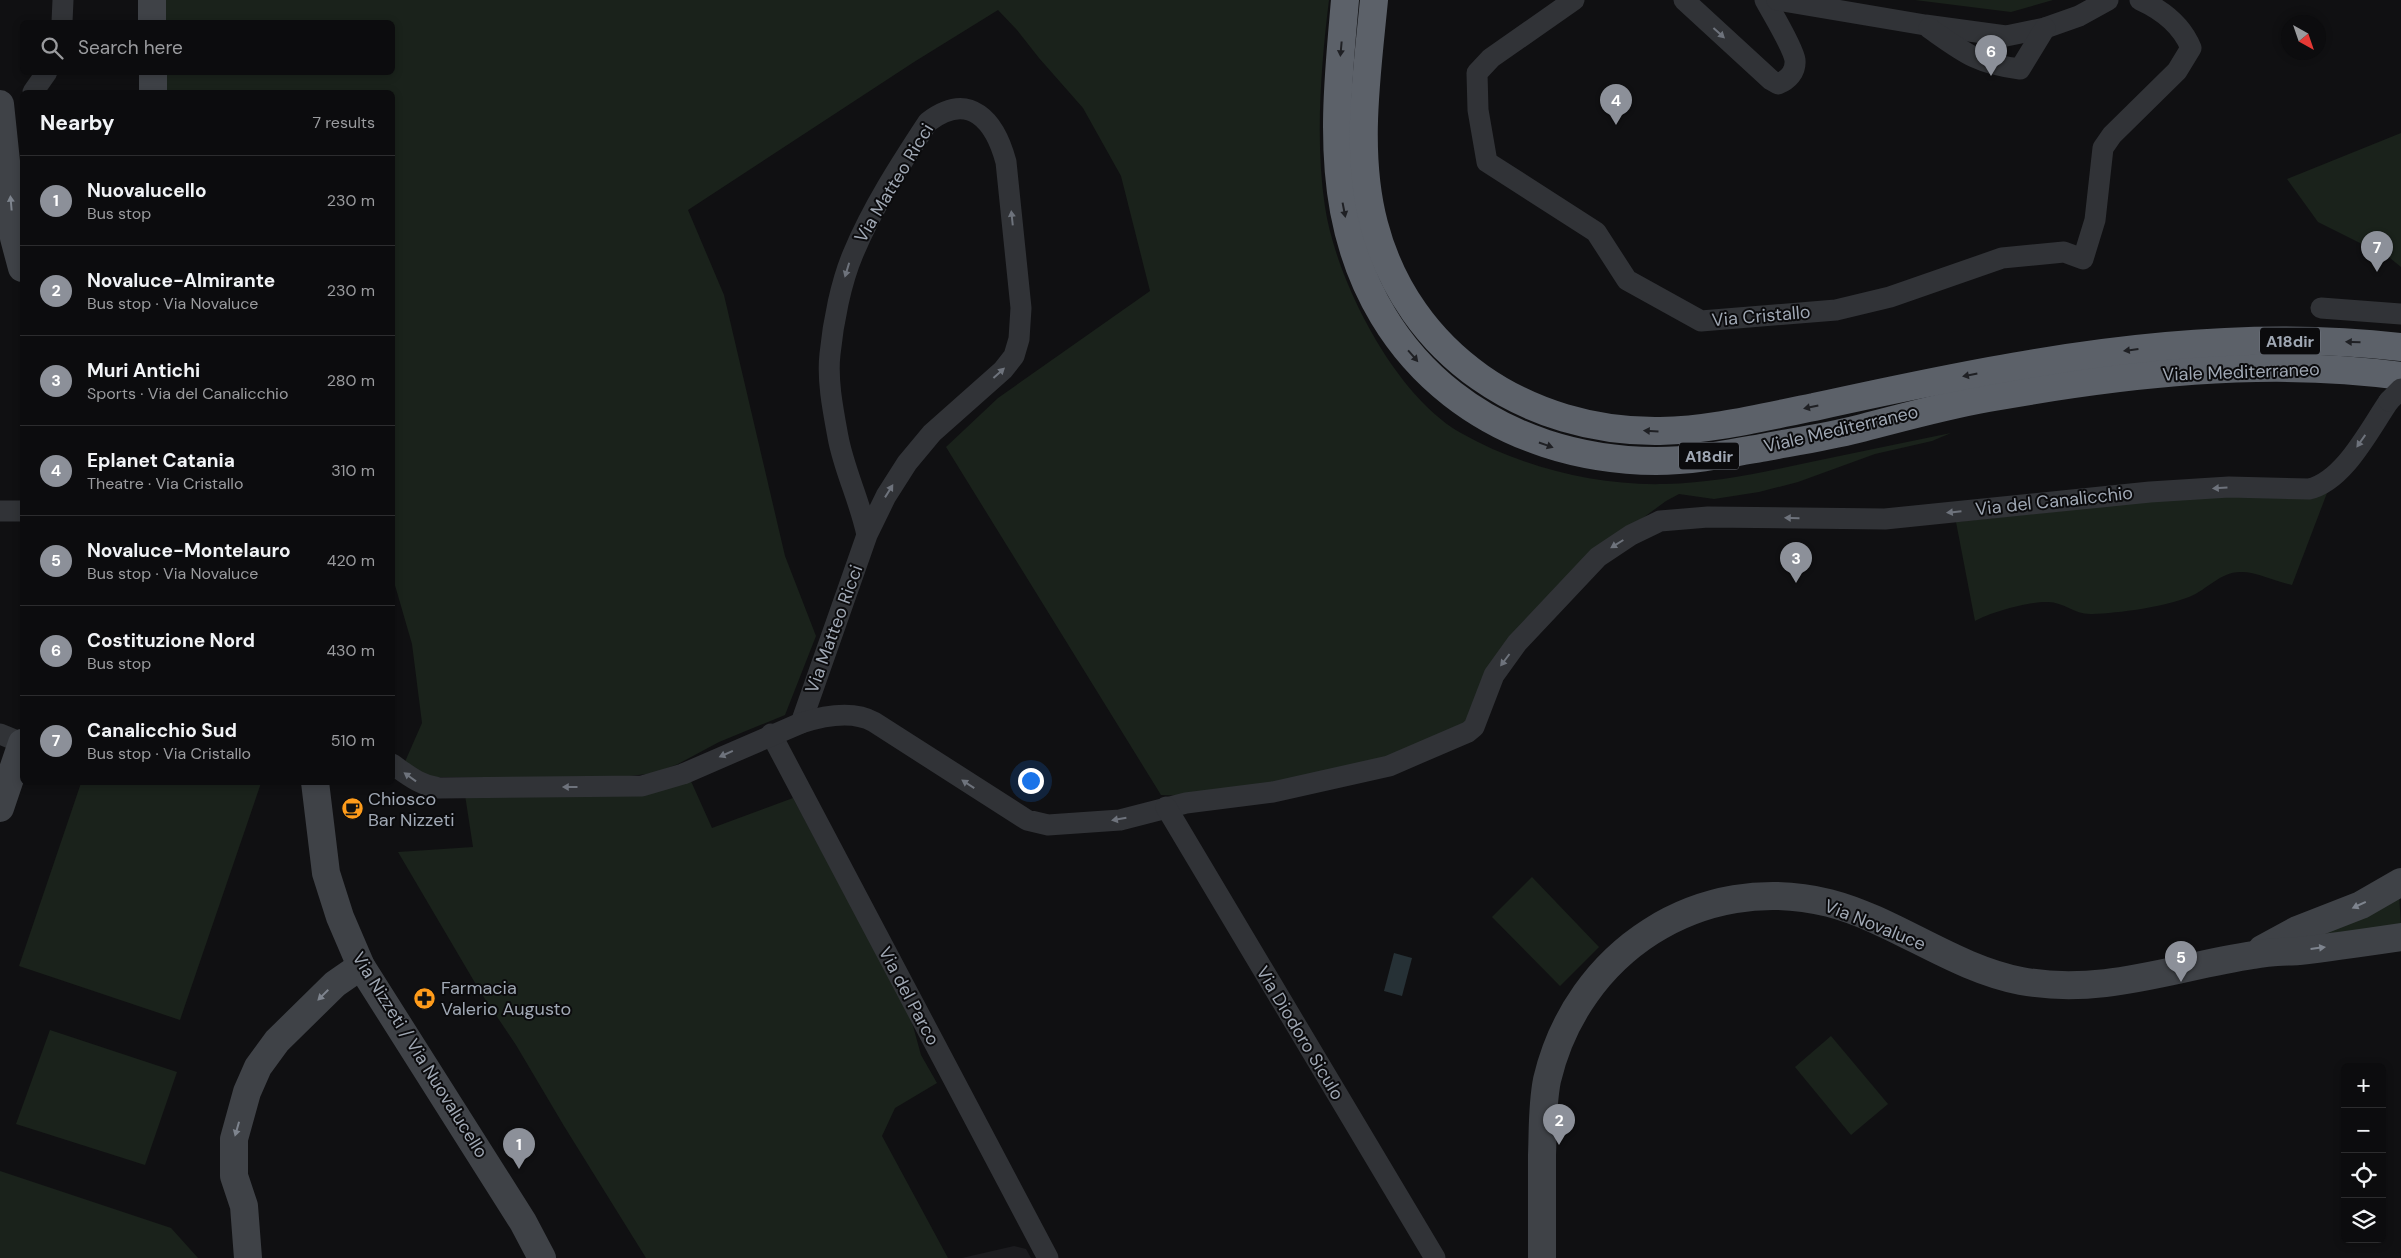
<!DOCTYPE html>
<html lang="en">
<head>
<meta charset="utf-8">
<style>
	:root { --surface:#0c0c0e; --page:#1a1a1c; --text:#f1f3f6; --muted:#9a9b9e; --line:#2c2c2e; --accent:#8c9099 }
	body { margin:0; font-family:"DM Sans",sans-serif; background:var(--page); color:var(--text) }
	.controls { position:absolute; right:15px; bottom:15px; display:grid; overflow:hidden; border-radius:8px; box-shadow:0 2px 8px #0003 }
	.controls button { width:45px; height:45px; display:grid; place-items:center; padding:0; border:0; border-bottom:1px solid var(--line); background:var(--surface); color:var(--text); font:25px sans-serif }
	.compass { position:absolute; left:2281px; top:15px; width:45px; height:45px; border-radius:50%; background:var(--surface); box-shadow:0 2px 8px #0003; rotate:140deg }
	.you { position:absolute; left:1030px; top:780px; width:18px; height:18px; margin:-12px; border:4px solid #fff; border-radius:50%; background:#1a73e8; box-shadow:0 0 0 8px #1a73e833 }
	.badge { display:grid; place-items:center; width:32px; height:32px; border-radius:50%; background:var(--accent); color:#fff; font-size:16px; font-weight:700 }
	.pin { position:absolute; translate:-50% -41px; filter:drop-shadow(0 1px 2px #0008) }
	.pin::after { content:''; position:absolute; top:26px; width:18px; height:15px; background:inherit; clip-path:polygon(0 0,100% 0,50% 100%) }
	.list { margin:0; padding:0; list-style:none }
	h2 { display:flex; justify-content:space-between; align-items:center; height:65px; margin:0; padding:0 20px; font-size:21px }
	h2 small { font-size:16px; font-weight:400; color:var(--muted) }
	.list li { display:grid; grid-template-columns:32px 1fr auto; gap:15px; align-items:center; box-sizing:border-box; height:90px; padding:0 20px; border-top:1px solid var(--line) }
	.list b { display:block; font-size:19px; white-space:nowrap }
	.list p { margin:0; font-size:16px; white-space:nowrap; color:var(--muted) }
	.list em { font-size:16px; font-style:normal; color:var(--muted) }
	.icon { flex:none; width:28px; height:28px; fill:none; stroke:currentColor; stroke-width:2; stroke-linecap:round; stroke-linejoin:round }
	.map { position:relative; flex:none; width:2401px; height:1258px; overflow:hidden }
	.search { position:absolute; background:var(--surface); box-shadow:0 2px 8px #0003; left:20px; top:20px; width:375px; height:55px; display:flex; align-items:center; gap:12px; box-sizing:border-box; padding:0 18px; border-radius:8px; color:var(--muted); font-size:19px }
	.panel { position:absolute; background:var(--surface); box-shadow:0 2px 8px #0003; left:20px; top:90px; width:375px; height:695px; border-radius:8px }
	.map>svg:first-child { display:block }
</style>
</head>
<body>
<div class="map">
<svg width="2401" height="1258" viewBox="0 0 2401 1258">
	<rect width="100%" height="100%" fill="#101012"/>
	<path fill="#1c1c1f" d="M1014,1246l12,3 5,9h-69z"/>
	<g fill="#1a221b">
		<path d="M164,0h1165c-8,65 -14,141 -4,207 11,73 69,188 136,226 60,34 135,53 204,51 48,-1 94,-11 141,-21 48,-10 96,-20 145,-30l-19,8 -57,13 -77,28 -39,10 -45,7 -35,-5 -13,7 -71,52 -128,171 -76,36 -129,27 -78,9 -23,-1 -215,-348 52,-49 152,-107 -29,-115 -38,-68 -44,-50 -22,-28 -19,-20 -84,52 -226,148 36,85 61,261 31,80 -31,79 -66,27 -41,22 -24,9 -31,4h-196l-23,-13 18,-41 -10,-79 -20,-69v-483h-227v-19l227,-1v-50h-228z"/>
		<path d="M1915,0h138l-42,12z"/>
		<path d="M2401,133v134l-11,-9 -72,-36 -31,-43z"/>
		<path d="M2327,493l-35,92c-14,-3 -38,-14 -52,-13 -20,0 -33,18 -51,25 -26,10 -69,16 -97,17 -17,1 -28,-12 -44,-12 -17,-1 -58,10 -73,19l-19,-99 219,-23z"/>
		<path d="M690,779l22,49 81,-30 117,217 11,40 16,28 -42,25 -13,28 66,122h-302l-82,-132 -48,-81 -35,-52 -83,-141 75,-5 -8,-52z"/>
		<path d="M81,783h180l-81,237 -161,-54z"/>
		<path d="M1532,877l67,70 -39,39 -68,-69z"/>
		<path d="M2399,893l2,34 -101,11z"/>
		<path d="M50,1030l127,42 -32,93 -129,-41z"/>
		<path d="M1831,1036l57,68 -37,31 -56,-68z"/>
		<path d="M0,1171l171,57 27,30h-198z"/>
	</g>
	<path fill="#263136" d="M1394,953l18,5 -10,38 -18,-5z"/>
	<g fill="none" stroke-linecap="round" stroke-linejoin="round">
		<g stroke="#313337" stroke-width="21">
			<path d="M1574,0l-83,58 -14,15 1,37 9,52 109,70 31,48 74,41 135,-11 54,-13 112,-39 62,-6 19,7 12,-39 8,-72 9,-13 65,-64 14,-23c-9,-22 -29,-38 -51,-48"/>
			<path d="M1684,0l87,80 7,4c10,-4 18,-12 17,-24 -2,-13 -23,-47 -30,-60"/>
			<path d="M1777,0l148,25 81,11 39,-8 34,-12 29,-16"/>
			<path d="M62,22l1,-22"/>
			<path d="M1929,28c34,24 48,36 91,41l25,-41"/>
			<path d="M33,92l14,-20"/>
			<path d="M2321,308l80,6"/>
			<path d="M0,511h22"/>
			<path d="M801,723l66,-188 19,-39 21,-33 25,-30 71,-63 11,-14 5,-17 2,-31 -15,-146c-11,-41 -36,-72 -78,-40 -27,41 -56,86 -75,132 -12,28 -20,69 -23,100 -3,26 3,56 8,83 6,33 22,64 29,98"/>
			<path d="M0,734l22,9"/>
			<path d="M771,734l277,524"/>
			<path d="M392,764c16,11 27,21 47,24l203,-2 41,-12 118,-51c22,-7 52,-13 73,-1l153,98 21,5 72,-5 66,-17 87,-11 116,-26 79,-34 6,-5 20,-52 23,-32 81,-86 33,-22 29,-14 48,-4 177,2 265,-27 79,-5 80,2c35,-8 60,-59 80,-88"/>
			<path d="M1166,807l269,451"/>
		</g>
		<g stroke="#3f4247" stroke-width="28">
			<path d="M152,0v22"/>
			<path d="M153,72v20"/>
			<path d="M0,104l14,134 8,30"/>
			<path d="M315,782l11,91 14,44 21,49 162,256 19,36"/>
			<path d="M0,808l22,-65"/>
			<path d="M2262,949l35,-19 64,-25 40,-23"/>
			<path d="M248,1258l-4,-52 -10,-30v-37l13,-47 11,-25 19,-26 58,-57 26,-18"/>
			<path d="M1542,1258c0,-34 0,-69 0,-103 1,-25 0,-50 5,-75 30,-128 153,-209 282,-177 66,17 124,65 192,78 82,15 153,-14 232,-26 15,-3 30,-3 46,-4 34,-4 68,-9 102,-14"/>
		</g>
		<g stroke="#5c6169" stroke-width="28">
			<path d="M1345,0c-6,70 -14,141 -1,211 29,156 156,249 312,250 35,0 71,-7 105,-13 32,-6 65,-11 97,-19 43,-11 85,-23 130,-31 135,-24 276,-41 413,-22"/>
			<path d="M1374,0c-7,73 -19,152 0,224 34,131 154,209 286,207 52,-1 103,-14 154,-24 73,-16 147,-32 221,-44 119,-20 246,-30 366,-16"/>
		</g>
		<path stroke="#313337" stroke-width="21" d="M2389,401l12,-12"/>
	</g>
	<defs><path id="oneway-solid" d="M-6-.8H1V-3.2L6.5 0L1 3.2V.8H-6Z" transform="scale(1.25)"/></defs>
	<g fill="#6e737c">
		<use href="#oneway-solid" transform="translate(1719 33) rotate(42)"/>
		<use href="#oneway-solid" transform="translate(1012 218) rotate(-96)"/>
		<use href="#oneway-solid" transform="translate(847 270) rotate(107)"/>
		<use href="#oneway-solid" transform="translate(999 373) rotate(-42)"/>
		<use href="#oneway-solid" transform="translate(2361 441) rotate(125)"/>
		<use href="#oneway-solid" transform="translate(2220 488) rotate(177)"/>
		<use href="#oneway-solid" transform="translate(889 491) rotate(-58)"/>
		<use href="#oneway-solid" transform="translate(1954 512) rotate(174)"/>
		<use href="#oneway-solid" transform="translate(1792 518) rotate(-179)"/>
		<use href="#oneway-solid" transform="translate(1617 544) rotate(148)"/>
		<use href="#oneway-solid" transform="translate(1505 660) rotate(127)"/>
		<use href="#oneway-solid" transform="translate(726 754) rotate(156)"/>
		<use href="#oneway-solid" transform="translate(410 777) rotate(-144)"/>
		<use href="#oneway-solid" transform="translate(968 784) rotate(-147)"/>
		<use href="#oneway-solid" transform="translate(570 787) rotate(180)"/>
		<use href="#oneway-solid" transform="translate(1119 819) rotate(170)"/>
	</g>
	<g fill="#1f2024">
		<use href="#oneway-solid" transform="translate(1341 49) rotate(95)"/>
		<use href="#oneway-solid" transform="translate(1344 210) rotate(79)"/>
		<use href="#oneway-solid" transform="translate(2353 342) rotate(-178)"/>
		<use href="#oneway-solid" transform="translate(2131 350) rotate(173)"/>
		<use href="#oneway-solid" transform="translate(1413 356) rotate(49)"/>
		<use href="#oneway-solid" transform="translate(1970 375) rotate(169)"/>
		<use href="#oneway-solid" transform="translate(1811 407) rotate(168)"/>
		<use href="#oneway-solid" transform="translate(1651 431) rotate(-177)"/>
		<use href="#oneway-solid" transform="translate(1546 445) rotate(19)"/>
	</g>
	<g fill="#7e848e">
		<use href="#oneway-solid" transform="translate(11 203) rotate(-95)"/>
		<use href="#oneway-solid" transform="translate(2359 905) rotate(155)"/>
		<use href="#oneway-solid" transform="translate(2318 948) rotate(-7)"/>
		<use href="#oneway-solid" transform="translate(323 995) rotate(135)"/>
		<use href="#oneway-solid" transform="translate(237 1129) rotate(106)"/>
	</g>
	<defs>
		<symbol id="cafe-disc" viewBox="-11 -11 22 22"><circle r="9.5" fill="#ff9c1b" stroke="#0b0b0d"/><path d="M-5.5-4.5H6V0H3Q3 3.5 0 3.5H-2.5Q-5.5 3.5-5.5 0ZM3-3.2v2h1.7v-2ZM-6 4.5H4V6H-6Z" fill="#111"/></symbol>
		<symbol id="pharmacy-disc" viewBox="-11 -11 22 22"><circle r="9.5" fill="#ff9c1b" stroke="#0b0b0d"/><path d="M-2-6h4v4h4v4h-4v4h-4v-4h-4v-4h4Z" fill="#111"/></symbol>
	</defs>
	<g fill-rule="evenodd">
		<use href="#cafe-disc" x="340" y="796" width="25" height="25"/>
		<use href="#pharmacy-disc" x="412" y="986" width="25" height="25"/>
	</g>
	<g text-anchor="middle" stroke-width="4" stroke-linejoin="round" paint-order="stroke">
		<g fill="#0b0b0d" stroke="#737982" stroke-width="1">
			<rect x="2260" y="327.5" width="60" height="27" rx="4"/>
			<rect x="1679" y="442.5" width="60" height="27" rx="4"/>
		</g>
		<g font-size="16" font-weight="bold" fill="#a0a8b4">
			<text x="2290" y="347">A18dir</text>
			<text x="1709" y="462">A18dir</text>
		</g>
		<g font-size="18" fill="#a0a8b4" stroke="#0b0b0d">
			<text transform="translate(894 183) rotate(-59)" y="6">Via Matteo Ricci</text>
			<text transform="translate(1761 316) rotate(-5)" y="6">Via Cristallo</text>
			<text transform="translate(2241 372) rotate(-2)" y="6">Viale Mediterraneo</text>
			<text transform="translate(1841 429) rotate(-13)" y="6">Viale Mediterraneo</text>
			<text transform="translate(2054 501) rotate(-6)" y="6">Via del Canalicchio</text>
			<text transform="translate(834 629) rotate(-70)" y="6">Via Matteo Ricci</text>
			<text transform="translate(1875 925) rotate(22)" y="6">Via Novaluce</text>
			<text transform="translate(909 996) rotate(62)" y="6">Via del Parco</text>
			<text transform="translate(1300 1033) rotate(59)" y="6">Via Diodoro Siculo</text>
			<text transform="translate(420 1055) rotate(58)" y="6">Via Nizzeti / Via Nuovalucello</text>
		</g>
		<g font-size="18" fill="#a0a8b4" stroke="#0b0b0d" text-anchor="start">
			<text x="368" y="805">Chiosco<tspan x="368" dy="21">Bar Nizzeti</tspan></text>
			<text x="441" y="994">Farmacia<tspan x="441" dy="21">Valerio Augusto</tspan></text>
		</g>
	</g>
</svg>
<div class="controls">
<button>+</button>
<button>−</button>
<button><svg class="icon" aria-label="locate" viewBox="0 0 24 24"><circle cx="12" cy="12" r="6"/><path d="M12 2v4M12 18v4M2 12h4M18 12h4"/></svg></button>
<button><svg class="icon" aria-label="layers" viewBox="0 0 24 24"><path d="M12 4l9 5-9 5-9-5zM3 14l9 5 9-5"/></svg></button>
</div>
<svg class="compass" viewBox="-18 -18 36 36"><path d="M0-13l5 13h-10z" fill="#e53935"/><path d="M0 13l5-13h-10z" fill="#9a9b9e"/></svg>
<div class="you"></div>
<div class="pin badge" style="left:519px;top:1169px">1</div>
<div class="pin badge" style="left:1559px;top:1145px">2</div>
<div class="pin badge" style="left:1796px;top:583px">3</div>
<div class="pin badge" style="left:1616px;top:125px">4</div>
<div class="pin badge" style="left:2181px;top:982px">5</div>
<div class="pin badge" style="left:1991px;top:76px">6</div>
<div class="pin badge" style="left:2377px;top:272px">7</div>
<div class="search"><svg class="icon" aria-label="search" viewBox="0 0 24 24"><circle cx="10" cy="10" r="6"/><path d="M15 15l6 6"/></svg>Search here</div>
<section class="panel">
<h2>Nearby<small>7 results</small></h2>
<ul class="list">
<li><span class="badge">1</span><div><b>Nuovalucello</b><p>Bus stop</p></div><em>230 m</em></li>
<li><span class="badge">2</span><div><b>Novaluce-Almirante</b><p>Bus stop · Via Novaluce</p></div><em>230 m</em></li>
<li><span class="badge">3</span><div><b>Muri Antichi</b><p>Sports · Via del Canalicchio</p></div><em>280 m</em></li>
<li><span class="badge">4</span><div><b>Eplanet Catania</b><p>Theatre · Via Cristallo</p></div><em>310 m</em></li>
<li><span class="badge">5</span><div><b>Novaluce-Montelauro</b><p>Bus stop · Via Novaluce</p></div><em>420 m</em></li>
<li><span class="badge">6</span><div><b>Costituzione Nord</b><p>Bus stop</p></div><em>430 m</em></li>
<li><span class="badge">7</span><div><b>Canalicchio Sud</b><p>Bus stop · Via Cristallo</p></div><em>510 m</em></li>
</ul>
</section>
</div>
</body>
</html>
